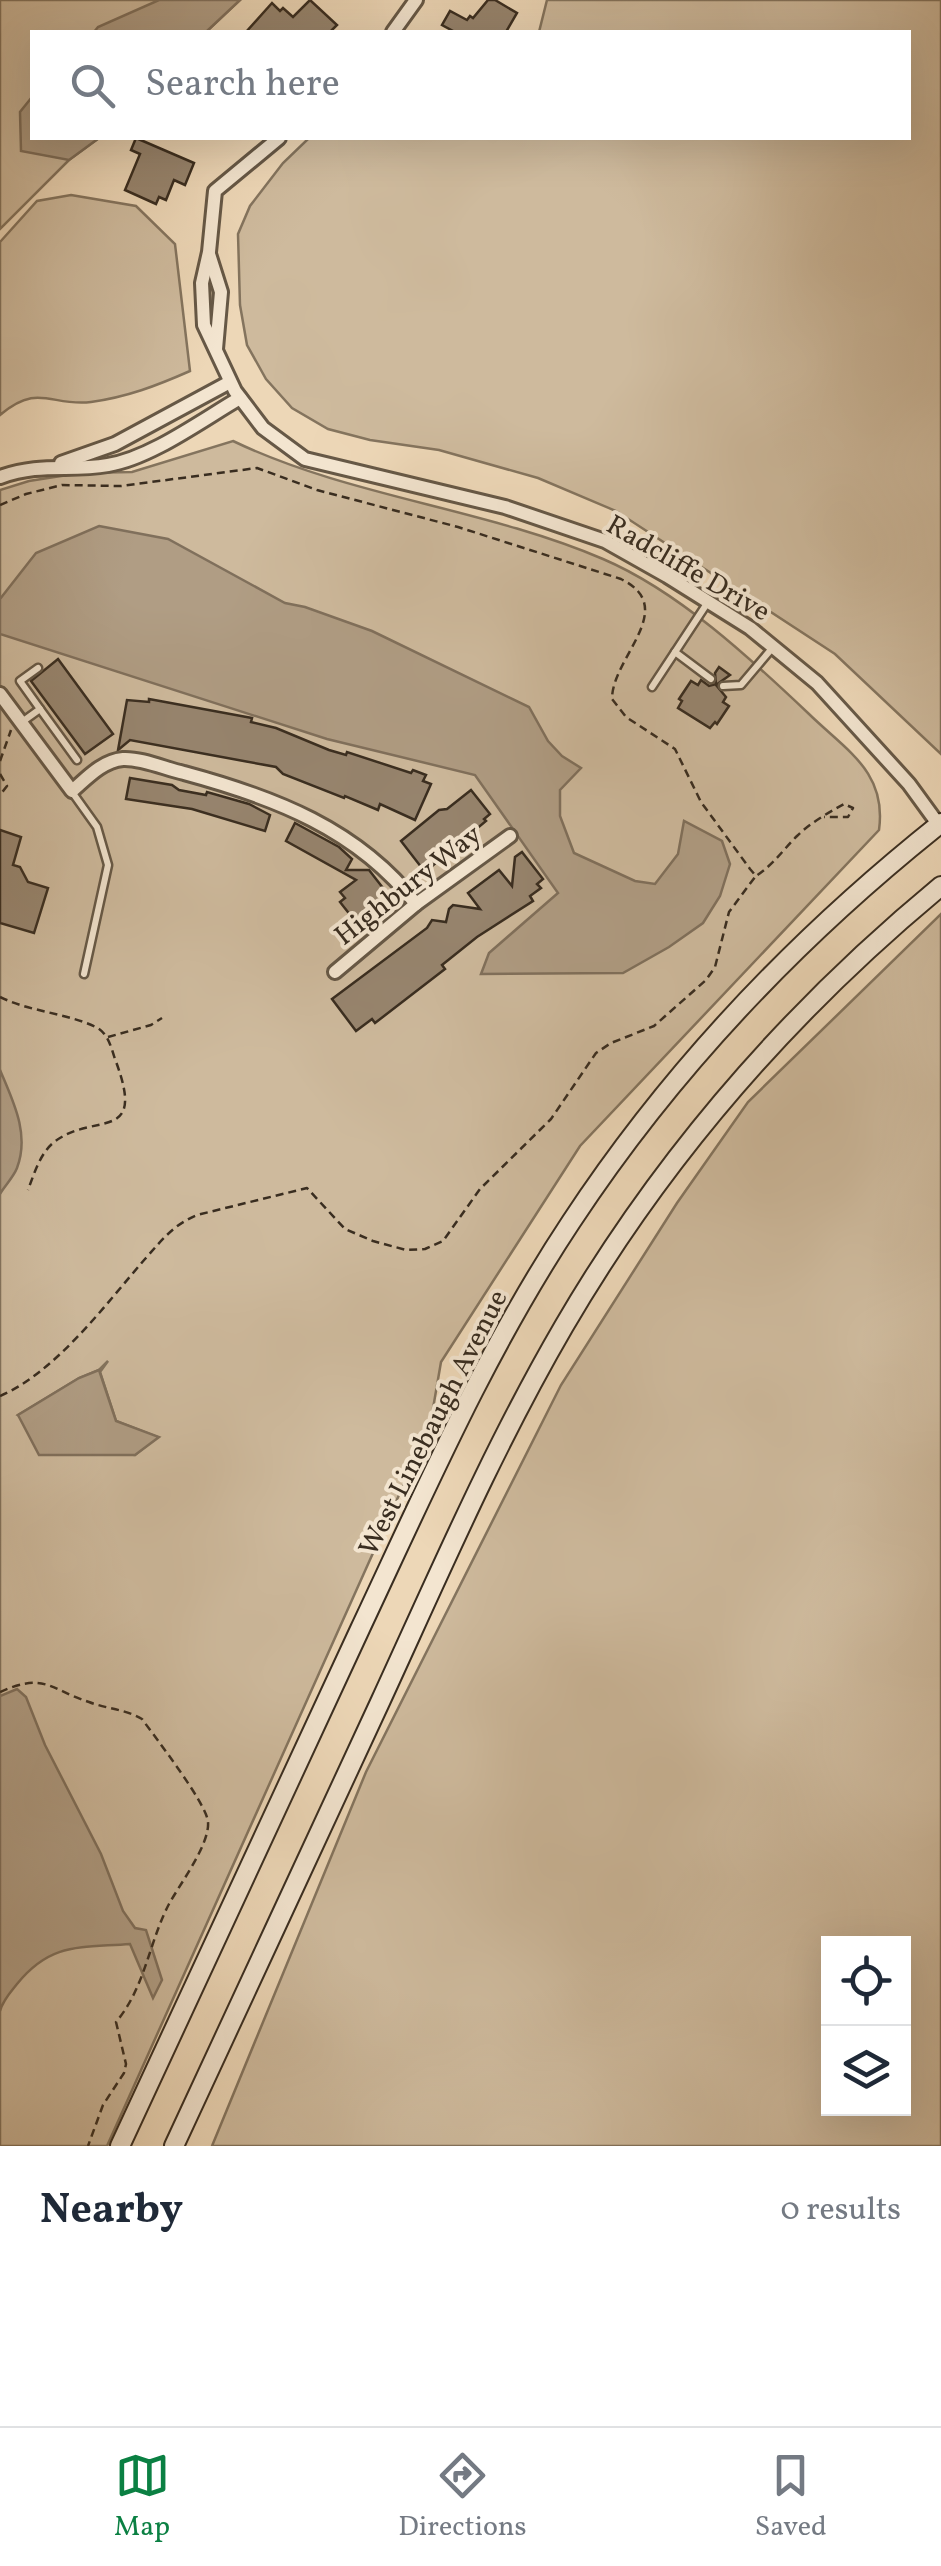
<!DOCTYPE html>
<html lang="en">
<head>
<meta charset="utf-8">
<style>
	:root { --surface:#fff; --page:#f2f2f3; --text:#1f2937; --muted:#747a83; --line:#e0e1e3; --accent:#0b8043 }
	body { margin:0; font-family:Vollkorn,serif; background:var(--page); color:var(--text) }
	.controls { position:absolute; right:30px; bottom:30px; display:grid; overflow:hidden; border-radius:0px; box-shadow:0 10px 40px #0002 }
	.controls button { width:90px; height:90px; display:grid; place-items:center; padding:0; border:0; border-bottom:2px solid var(--line); background:var(--surface); color:var(--text); font:50px sans-serif }
	.list { margin:0; padding:0; list-style:none }
	h2 { display:flex; justify-content:space-between; align-items:center; height:130px; margin:0; padding:0 40px; font-size:42px }
	h2 small { font-size:32px; font-weight:400; color:var(--muted) }
	.icon { flex:none; width:55px; height:55px; fill:none; stroke:currentColor; stroke-width:2; stroke-linecap:round; stroke-linejoin:round }
	.map { position:relative; flex:none; width:941px; height:2146px; overflow:hidden }
	.search { position:absolute; background:var(--surface); box-shadow:0 10px 40px #0002; left:30px; right:30px; top:30px; height:110px; display:flex; align-items:center; gap:25px; box-sizing:border-box; padding:0 35px; border-radius:0px; color:var(--muted); font-size:38px }
	.sheet { height:280px; background:var(--surface) }
	nav { display:flex; justify-content:space-around; align-items:center; box-sizing:border-box; height:140px; border-top:2px solid var(--line); background:var(--surface); font-size:28px; color:var(--muted) }
	nav a { display:grid; justify-items:center; gap:5px }
	nav .on { color:var(--accent) }
	.map>svg:first-child { display:block }
</style>
</head>
<body>
<div class="map">
<svg width="941" height="2146" viewBox="0 0 941 2146">
	<rect width="100%" height="100%" fill="#edd7b7"/>
	<filter id="stains"><feTurbulence type="fractalNoise" baseFrequency=".002" numOctaves="4"/><feColorMatrix values="0 0 0 0 .2 0 0 0 0 .09 0 0 0 0 .02 0 0 0 .5 -.17"/></filter>
	<radialGradient id="worn" r=".72"><stop offset=".6" stop-color="#630" stop-opacity="0"/><stop offset="1" stop-color="#630" stop-opacity=".3"/></radialGradient>
	<g fill="#ceba9d" stroke="#84745e" stroke-width="2.5" fill-rule="evenodd">
		<path d="M0,0h240l-34,32h-174v106h67l-30,22 -69,69z"/>
		<path d="M547,0h394v754l-106,-100 -219,-143 -78,-33 -99,-28 -69,-10 -42,-11 -36,-21 -26,-29 -19,-34 -7,-40 -2,-71 12,-28 33,-43 26,-25h599v-106h-369z"/>
		<path d="M71,195l65,11 39,38 15,127c-34,15 -63,26 -99,31 -40,5 -52,-20 -91,13v-173l37,-41z"/>
		<path d="M233,441c117,56 251,67 370,118 75,32 147,99 206,155 38,37 78,58 70,116l-299,316 -139,216 -11,64 -323,720h-107v-1656l29,-9 51,-8 52,-1zM108,1361l-8,11 16,49 41,16 -22,18 -37,-3 -80,-37 61,-37 20,-8z"/>
		<path d="M941,914v1232h-729l154,-374 195,-387 116,-182 71,-101zM828,1944h76v164h-76z"/>
	</g>
	<g fill="#b09d84" stroke="#80705c" stroke-width="2.5">
		<path d="M159,0h81l-34,32h-112l4,-5z"/>
		<path d="M32,97v41h67l-30,22 -48,-9 -1,-39z"/>
		<path d="M99,526l69,13 117,64 20,4 67,24 157,76 19,34 14,15 19,12 -21,22v26l14,37 61,28 20,3 23,-30 6,-33 38,20 8,23 -10,32 -17,27 -34,24 -46,26 -142,1 8,-21 69,-60 -83,-118 -148,-36 -327,-105v-35l36,-46z"/>
		<path d="M0,1070c13,31 30,64 17,98 -4,10 -12,17 -17,26z"/>
		<path d="M99,1370l17,51 43,16 -24,18h-96l-21,-40 61,-37z"/>
		<path d="M17,1689l9,8 19,48 56,109 22,57 12,17 11,2 16,50 -9,18 -23,-54c-50,4 -79,-2 -113,40 -7,9 -14,16 -17,27v-315z"/>
	</g>
	<g fill="#97856f" stroke="#392d20" stroke-width="2.5">
		<path d="M310,0l27,25 -7,7h-84l26,-29 8,8 3,-3 10,9z"/>
		<path d="M488,0h7l22,13 -11,19h-51l-13,-7 8,-14 17,9 3,-4 3,2z"/>
		<path d="M136,138l58,25 -9,22 -11,-5 -8,20 -7,-3 -3,7 -31,-14 15,-36 -9,-4z"/>
		<path d="M58,659l55,75 -28,20 -54,-73z"/>
		<path d="M719,667l11,8 -14,10 10,12 -3,5 6,4 -12,18 -2,-2 -5,6 -32,-20 4,-7 -3,-2 12,-18 7,4 3,-5 8,6 7,-2 -1,-11z"/>
		<path d="M149,699l103,19 -1,4 25,6 53,22 17,5 1,-3 64,21 2,-3 13,5 -3,6 8,3 -16,36 -35,-16 -2,6 -33,-14 -1,2 -61,-24 -7,-7 -146,-27 -12,10 9,-50 22,2z"/>
		<path d="M130,778l42,7 7,5 27,5 1,-3 42,12 21,11 -5,16 -73,-22 -66,-10z"/>
		<path d="M471,790l19,24 -6,5 2,2 -61,51 -24,-31 38,-31 8,-1z"/>
		<path d="M295,823l44,24 13,12 -6,11h23l21,27 -6,-2 3,3 12,2 -37,30 -22,-28 5,-4 -5,-6 16,-12 -70,-39z"/>
		<path d="M0,830l21,7 -8,28 7,2 8,15 20,6 -14,45 -34,-10z"/>
		<path d="M522,852l21,27 -6,5 4,4 -11,8 3,5 -56,36 -35,28 3,4 -70,54 -3,-4 -16,12 -24,-32 95,-71 5,-8 14,2 3,-13 4,-4 27,4 -12,-16 31,-23 13,16 3,-29z"/>
	</g>
	<g fill="none" stroke-linecap="round" stroke-linejoin="round">
		<defs>
			<g id="lane">
				<path d="M675,652l36,27"/>
				<path d="M38,668l-18,13 20,28"/>
				<path d="M723,686l18,-1 33,-39"/>
				<path d="M652,687l56,-85"/>
				<path d="M22,722l18,-13 37,51"/>
				<path d="M72,792l25,35 11,38 -24,109"/>
			</g>
			<g id="street">
				<path d="M393,32l23,-32"/>
				<path d="M279,138l-64,53 -6,61 -7,31 2,42 31,66 28,37 42,31 200,48 100,34 62,35 83,52 67,55 92,101 32,44"/>
				<path d="M209,254l12,38 -5,57"/>
				<path d="M61,463l54,-19 115,-62"/>
				<path d="M0,477c42,-15 69,-5 108,-12 43,-7 94,-45 132,-67"/>
				<path d="M0,694l72,97c15,-13 30,-30 51,-32 19,-1 43,10 61,14 89,24 174,56 232,131"/>
				<path d="M335,972l81,-68 94,-68"/>
			</g>
			<g id="secondary">
				<path d="M120,2146c80,-172 160,-344 240,-517 65,-138 126,-279 211,-407 100,-152 228,-286 370,-399"/>
				<path d="M174,2146c69,-149 138,-297 207,-446 58,-126 113,-254 183,-374 98,-168 227,-316 377,-440"/>
			</g>
		</defs>
		<use href="#lane" stroke="#665846" stroke-width="11"/>
		<use href="#street" stroke="#665846" stroke-width="18"/>
		<use href="#secondary" stroke="#392d20" stroke-width="22"/>
		<g stroke="#392d20" stroke-width="2.5" stroke-dasharray="8 5" stroke-linecap="butt">
			<path d="M0,505l26,-11 36,-9 59,1 136,-18 60,22 141,37 163,52c59,29 -9,78 -9,120l14,18 49,32 26,53 49,67 6,7c18,-12 26,-25 41,-40 13,-13 31,-23 47,-32l9,4 -5,9h-24"/>
			<path d="M0,761l11,-31"/>
			<path d="M0,774l7,12 -7,9"/>
			<path d="M0,997c31,15 66,16 96,30 12,6 15,20 19,32 33,87 -22,51 -62,84 -13,11 -19,31 -25,47"/>
			<path d="M108,1037l43,-12 11,-7"/>
			<path d="M0,1396c56,-24 105,-91 145,-137 17,-19 28,-34 52,-44l110,-27 38,41 28,12 33,9 19,-1 18,-8 37,-52 71,-70 45,-66 15,-10 43,-17 52,-46 9,-13 14,-55 26,-35"/>
			<path d="M0,1692c45,-20 49,-3 89,10 18,7 36,7 53,17 13,18 65,85 66,103 2,22 -28,62 -39,82 -20,38 -24,84 -53,118l10,42 -2,9 -21,32 -15,41"/>
		</g>
		<use href="#lane" stroke="#f3e5d0" stroke-width="6"/>
		<use href="#street" stroke="#f3e5d0" stroke-width="12"/>
		<use href="#secondary" stroke="#f3e5d0" stroke-width="18"/>
	</g>
	<g text-anchor="middle" stroke-width="8" stroke-linejoin="round" paint-order="stroke">
		<g font-size="28" fill="#392d20" stroke="#f3e5d0">
			<text transform="translate(689 567) rotate(30)" y="10">Radcliffe Drive</text>
			<text transform="translate(407 884) rotate(-38)" y="10">Highbury Way</text>
			<text transform="translate(432 1422) rotate(-63)" y="10">West Linebaugh Avenue</text>
		</g>
	</g>
	<rect width="100%" height="100%" filter="url(#stains)"/>
	<rect width="100%" height="100%" fill="url(#worn)"/>
</svg>
<div class="controls">
<button><svg class="icon" aria-label="locate" viewBox="0 0 24 24"><circle cx="12" cy="12" r="6"/><path d="M12 2v4M12 18v4M2 12h4M18 12h4"/></svg></button>
<button><svg class="icon" aria-label="layers" viewBox="0 0 24 24"><path d="M12 4l9 5-9 5-9-5zM3 14l9 5 9-5"/></svg></button>
</div>
<div class="search"><svg class="icon" aria-label="search" viewBox="0 0 24 24"><circle cx="10" cy="10" r="6"/><path d="M15 15l6 6"/></svg>Search here</div>
</div>
<section class="sheet">
<h2>Nearby<small>0 results</small></h2>
<ul class="list">
</ul>
</section>
<nav>
<a class="on"><svg class="icon" aria-label="map" viewBox="0 0 24 24"><path d="M3 6l6-2 6 2 6-2v14l-6 2-6-2-6 2zM9 4v14M15 6v14"/></svg>Map</a>
<a><svg class="icon" aria-label="directions" viewBox="0 0 24 24"><path d="M12 3l9 9-9 9-9-9zM9 14v-3h6M13 9l2 2-2 2"/></svg>Directions</a>
<a><svg class="icon" aria-label="saved" viewBox="0 0 24 24"><path d="M7 4h10v16l-5-4-5 4z"/></svg>Saved</a>
</nav>
</body>
</html>
